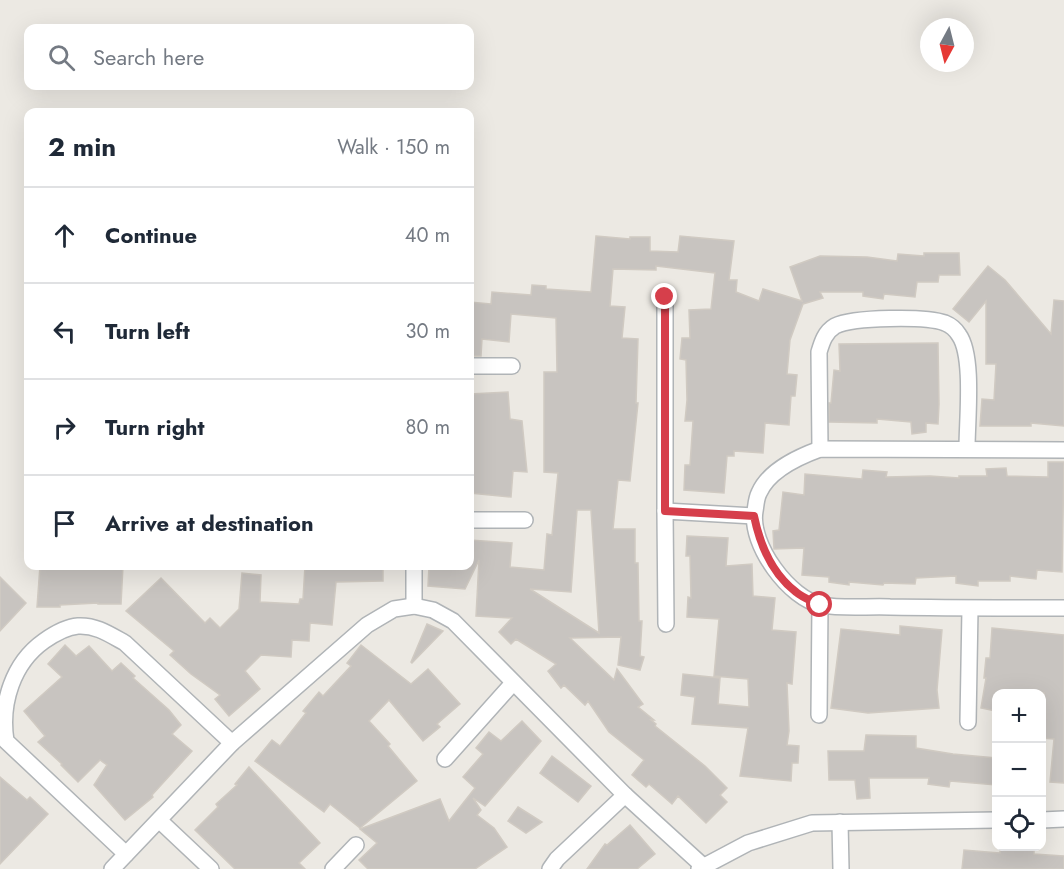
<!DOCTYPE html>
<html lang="en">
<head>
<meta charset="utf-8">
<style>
	:root { --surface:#fff; --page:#f2f2f3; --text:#1f2937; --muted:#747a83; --line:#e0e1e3 }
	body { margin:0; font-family:Jost,sans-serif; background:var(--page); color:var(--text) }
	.controls { position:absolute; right:18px; bottom:18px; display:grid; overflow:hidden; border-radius:12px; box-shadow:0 6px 24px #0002 }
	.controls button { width:54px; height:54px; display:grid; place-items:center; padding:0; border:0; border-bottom:2px solid var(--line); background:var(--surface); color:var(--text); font:30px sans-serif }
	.compass { position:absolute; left:920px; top:18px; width:54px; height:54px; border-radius:50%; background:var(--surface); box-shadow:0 6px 24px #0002; rotate:187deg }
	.stop { position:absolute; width:18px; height:18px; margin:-14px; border:4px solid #d63f4b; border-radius:50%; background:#fff }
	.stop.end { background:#d63f4b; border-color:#fff; box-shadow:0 2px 6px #0008 }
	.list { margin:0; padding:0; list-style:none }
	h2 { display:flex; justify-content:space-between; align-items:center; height:78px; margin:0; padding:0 24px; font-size:26px }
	h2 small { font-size:20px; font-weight:400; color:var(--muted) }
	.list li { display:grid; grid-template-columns:39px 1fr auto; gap:18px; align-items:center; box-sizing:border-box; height:96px; padding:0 24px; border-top:2px solid var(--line) }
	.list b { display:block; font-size:22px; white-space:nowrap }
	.list em { font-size:20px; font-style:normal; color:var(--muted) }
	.icon { flex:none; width:33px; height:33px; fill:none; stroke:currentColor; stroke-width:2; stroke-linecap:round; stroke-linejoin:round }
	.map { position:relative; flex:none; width:1064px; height:869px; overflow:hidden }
	.search { position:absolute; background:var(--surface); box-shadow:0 6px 24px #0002; left:24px; top:24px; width:450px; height:66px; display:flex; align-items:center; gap:15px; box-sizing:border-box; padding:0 21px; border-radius:12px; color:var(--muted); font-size:22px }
	.panel { position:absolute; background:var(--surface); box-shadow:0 6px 24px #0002; left:24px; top:108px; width:450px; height:462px; border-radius:12px }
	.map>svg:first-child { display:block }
</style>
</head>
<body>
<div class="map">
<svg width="1064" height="869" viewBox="0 0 1064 869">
	<rect width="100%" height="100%" fill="#ece9e3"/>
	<g fill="#c8c4c0" stroke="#d0cac2" stroke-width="1.5" fill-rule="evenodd">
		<path d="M596,236l34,3v-2h20v14l28,1 2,-16 54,5 -5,39h8l-1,12 23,9 4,-12 39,12 -12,-34 30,-11 47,1 30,4 1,-7 26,2v-3h35l1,22h-21l-1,7h-21l-2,15 -31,-3 -1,5 -20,-3v-4h-43l3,6 -20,6 -13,36 -3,34 10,1 -2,21h-4l-2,29 -24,-2 -2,30 -29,-2v5h-7l-3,37 -40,-3 1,-25h5l3,-44h-8l2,-21 -1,-40 -6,-1 2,-21h8l-1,-28 22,-1 4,-36 -59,-7v4l-43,-1 -3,37 15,1 -3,31 16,1 -2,64h2l-8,78 -12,-1 -5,49h22v34h3l1,58h3l-2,35 4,1 -4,13 -22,-5 3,-28 -51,1 44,42 3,-11 26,35 -5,3 16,13h-3l5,4 -1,2 50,40 22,22 -7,7 7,7 -21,21 -28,-27 -6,8 -23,-20 -3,3 -14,-12 12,-15 -35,-28 -21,-31 -3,4 -21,-20 -3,3 -13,-17 8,-7 -40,-25 -5,5 -12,-12 13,-14 -36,-2 3,-56 -14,29 -37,-3 1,-20h41v-26l42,3 -2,24 34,3 3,-36 5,1 6,-62 -14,-1v-100h13l-1,-54 -45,-4 -2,28 -27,-3 -1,17h-11v-54l21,2 1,-12 39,3 1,-10 14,1v3l45,3zM577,510h14l8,123 -69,-44 41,3z"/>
		<path d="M988,266l17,14 46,54 3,-34 10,1v125l-33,-3v3h-51l2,-27 12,1 2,-36h-10v-63l-17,21 -16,-13z"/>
		<path d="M938,343l1,61 -1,20 -12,-1v9l-14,2 -1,-12 -34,-3v4l-48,-1v-19h2l3,-33 6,1 -1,-27z"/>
		<path d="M508,392l2,27 12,2 5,51 -14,-1 -2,26 -41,-4v-99z"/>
		<path d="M1048,462h16l-2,110 -25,-2 -1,9 -26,-3v5h-32v5l-22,-3v-7l-40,2 -1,6 -31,-1 -1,2 -34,-3v3l-20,-3v-5l-27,-2 2,-27 -30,1 -1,-18 6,-1 4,-38 21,3 1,-21 57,5 1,-9 24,2 -1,5 44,-1 29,2v-2h28l-1,-7 20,-1 1,8 41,1z"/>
		<path d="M687,536l41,2 -2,28 26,-2 1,32 22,2 -3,32 24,2 -4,52 -5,-1 2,48 -2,14 12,1 -1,17h-6l-1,18 -51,-5 8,-48 -56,-4 3,-27 -14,-2 2,-21 37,4 -2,26 31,3 -1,-28 -34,-3 5,-57 -32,-2 1,-20 3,1 -1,-42h-4z"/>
		<path d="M40,566h83l-2,38h-23v-1l-38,2v2h-23z"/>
		<path d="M305,566h78v15l-47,1 -4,43 -22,-2 -1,18 -17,-1 -1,17 -30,-2 -16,16 15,18 -31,27 -14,-17 5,-4 -29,-21 -21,-19 4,-4 -48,-40 35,-33 44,45 5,-5 10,10 19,-19 3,-36 19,2 -1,27 39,2 1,-5h3z"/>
		<path d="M0,577l26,26 -26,28z"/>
		<path d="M427,624l16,7 -31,32 -1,-1z"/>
		<path d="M900,626l42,4 -5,60 2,18 -71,5 -37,-5 10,-79 59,6z"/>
		<path d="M992,628l72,7v148l-14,-1 4,-43 -13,-1 3,-45h-48v18l-15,-3 5,-30h-2l2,-20h4z"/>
		<path d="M65,645l11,11 13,-10 23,25 9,-8 14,13 -2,2 36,32 12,15 -9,9 20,17 -40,44 1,2 -28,23 -31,-35 13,-20 -7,-5 -22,22 -17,-17 1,-1 -24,-22 7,-6 -21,-25 38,-34 -14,-13z"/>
		<path d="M361,645l50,39 17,-15 32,35 -23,20 3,3 -17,14 -34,-41 -20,21 21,23 -2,2 29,35 -57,47 -30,-24 -6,8 -69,-51 17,-21 8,6 26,-33 -3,-2 16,-19 4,4 28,-30 -4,-3z"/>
		<path d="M522,721l19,20 -56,65 -12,-8 8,12 -4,5 17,13 13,19 -32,22h-107l-9,-9 18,-17 -17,-14 80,-30 9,22 26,-33 -12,-11 20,-23 -7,-6 13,-16 12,9z"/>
		<path d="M866,735l50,1v12l37,6 43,4v27l-46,-4 -1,6 -21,-3 1,-6h-60l1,20 -13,1 -2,-19h-26l-1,-29h36z"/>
		<path d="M552,756l39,30 -13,16 -38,-29z"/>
		<path d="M249,767l71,76 -21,20 6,6h-70l-40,-39 23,-23 -2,-3 21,-19 -2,-1z"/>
		<path d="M0,777l27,23 3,-3 18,17 -48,50z"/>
		<path d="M518,807l24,15 -16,11 -18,-12z"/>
		<path d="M630,825l25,29 -18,15h-50l18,-25 2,1z"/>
		<path d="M1000,849l34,1v4l30,2v13h-102l2,-19 36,3z"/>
	</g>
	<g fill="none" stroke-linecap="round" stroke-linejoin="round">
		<defs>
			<g id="street">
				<path d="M665,297v214"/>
				<path d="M470,366h42"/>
				<path d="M820,449l-1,-97c3,-10 6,-20 16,-26 18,-9 91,-10 110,-3 5,2 11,7 14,12 15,21 8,85 8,113"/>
				<path d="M1064,450l-244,-1c-22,8 -51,21 -61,44 -3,6 -3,13 -4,18 -6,33 35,89 67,94 21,4 47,1 68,2 58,1 116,1 174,1"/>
				<path d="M470,520h55"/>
				<path d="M414,566v40"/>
				<path d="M666,624l-1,-113 89,5"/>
				<path d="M819,715l1,-110"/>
				<path d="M968,722l2,-113"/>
				<path d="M445,759l68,-76"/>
				<path d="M1042,820l22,-1"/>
				<path d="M160,821l51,48"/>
				<path d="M840,822l1,47"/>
				<path d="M126,854l-120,-113c-6,-38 7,-78 38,-100 10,-7 22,-14 34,-15 18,-1 31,8 47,17l107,100"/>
				<path d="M112,869l120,-126 135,-118 27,-16 20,-3 19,4 20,11 172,174 78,71"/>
				<path d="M333,869l23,-24"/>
				<path d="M550,869l7,-10 68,-64"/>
				<path d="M699,869l49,-26 64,-20 184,-3"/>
			</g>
		</defs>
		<use href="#street" stroke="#b0b4b7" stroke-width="18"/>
		<use href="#street" stroke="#fff" stroke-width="15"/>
	</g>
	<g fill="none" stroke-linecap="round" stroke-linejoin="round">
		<path stroke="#d63f4b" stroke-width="8" d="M665,297v214l89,5c6,29 17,57 42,76 7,6 16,9 24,13"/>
	</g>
</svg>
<div class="controls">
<button>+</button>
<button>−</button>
<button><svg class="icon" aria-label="locate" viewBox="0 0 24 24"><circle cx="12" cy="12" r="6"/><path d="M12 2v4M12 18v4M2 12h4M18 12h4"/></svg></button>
</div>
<svg class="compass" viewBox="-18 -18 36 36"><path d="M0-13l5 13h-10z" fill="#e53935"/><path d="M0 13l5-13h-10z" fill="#747a83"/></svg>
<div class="stop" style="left:820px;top:605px"></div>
<div class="stop end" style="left:665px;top:297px"></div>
<div class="search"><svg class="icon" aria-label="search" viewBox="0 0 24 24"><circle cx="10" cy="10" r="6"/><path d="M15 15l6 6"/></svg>Search here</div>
<section class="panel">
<h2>2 min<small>Walk · 150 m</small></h2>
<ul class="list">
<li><svg class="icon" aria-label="ahead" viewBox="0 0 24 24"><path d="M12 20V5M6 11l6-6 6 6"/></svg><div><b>Continue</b></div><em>40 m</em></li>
<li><svg class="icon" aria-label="left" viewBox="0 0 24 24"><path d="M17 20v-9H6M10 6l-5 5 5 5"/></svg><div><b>Turn left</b></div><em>30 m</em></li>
<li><svg class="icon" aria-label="right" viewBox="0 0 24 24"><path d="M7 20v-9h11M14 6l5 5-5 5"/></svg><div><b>Turn right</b></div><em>80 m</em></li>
<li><svg class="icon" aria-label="arrive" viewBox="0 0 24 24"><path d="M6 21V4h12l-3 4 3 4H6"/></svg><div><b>Arrive at destination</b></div></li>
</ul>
</section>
</div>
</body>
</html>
